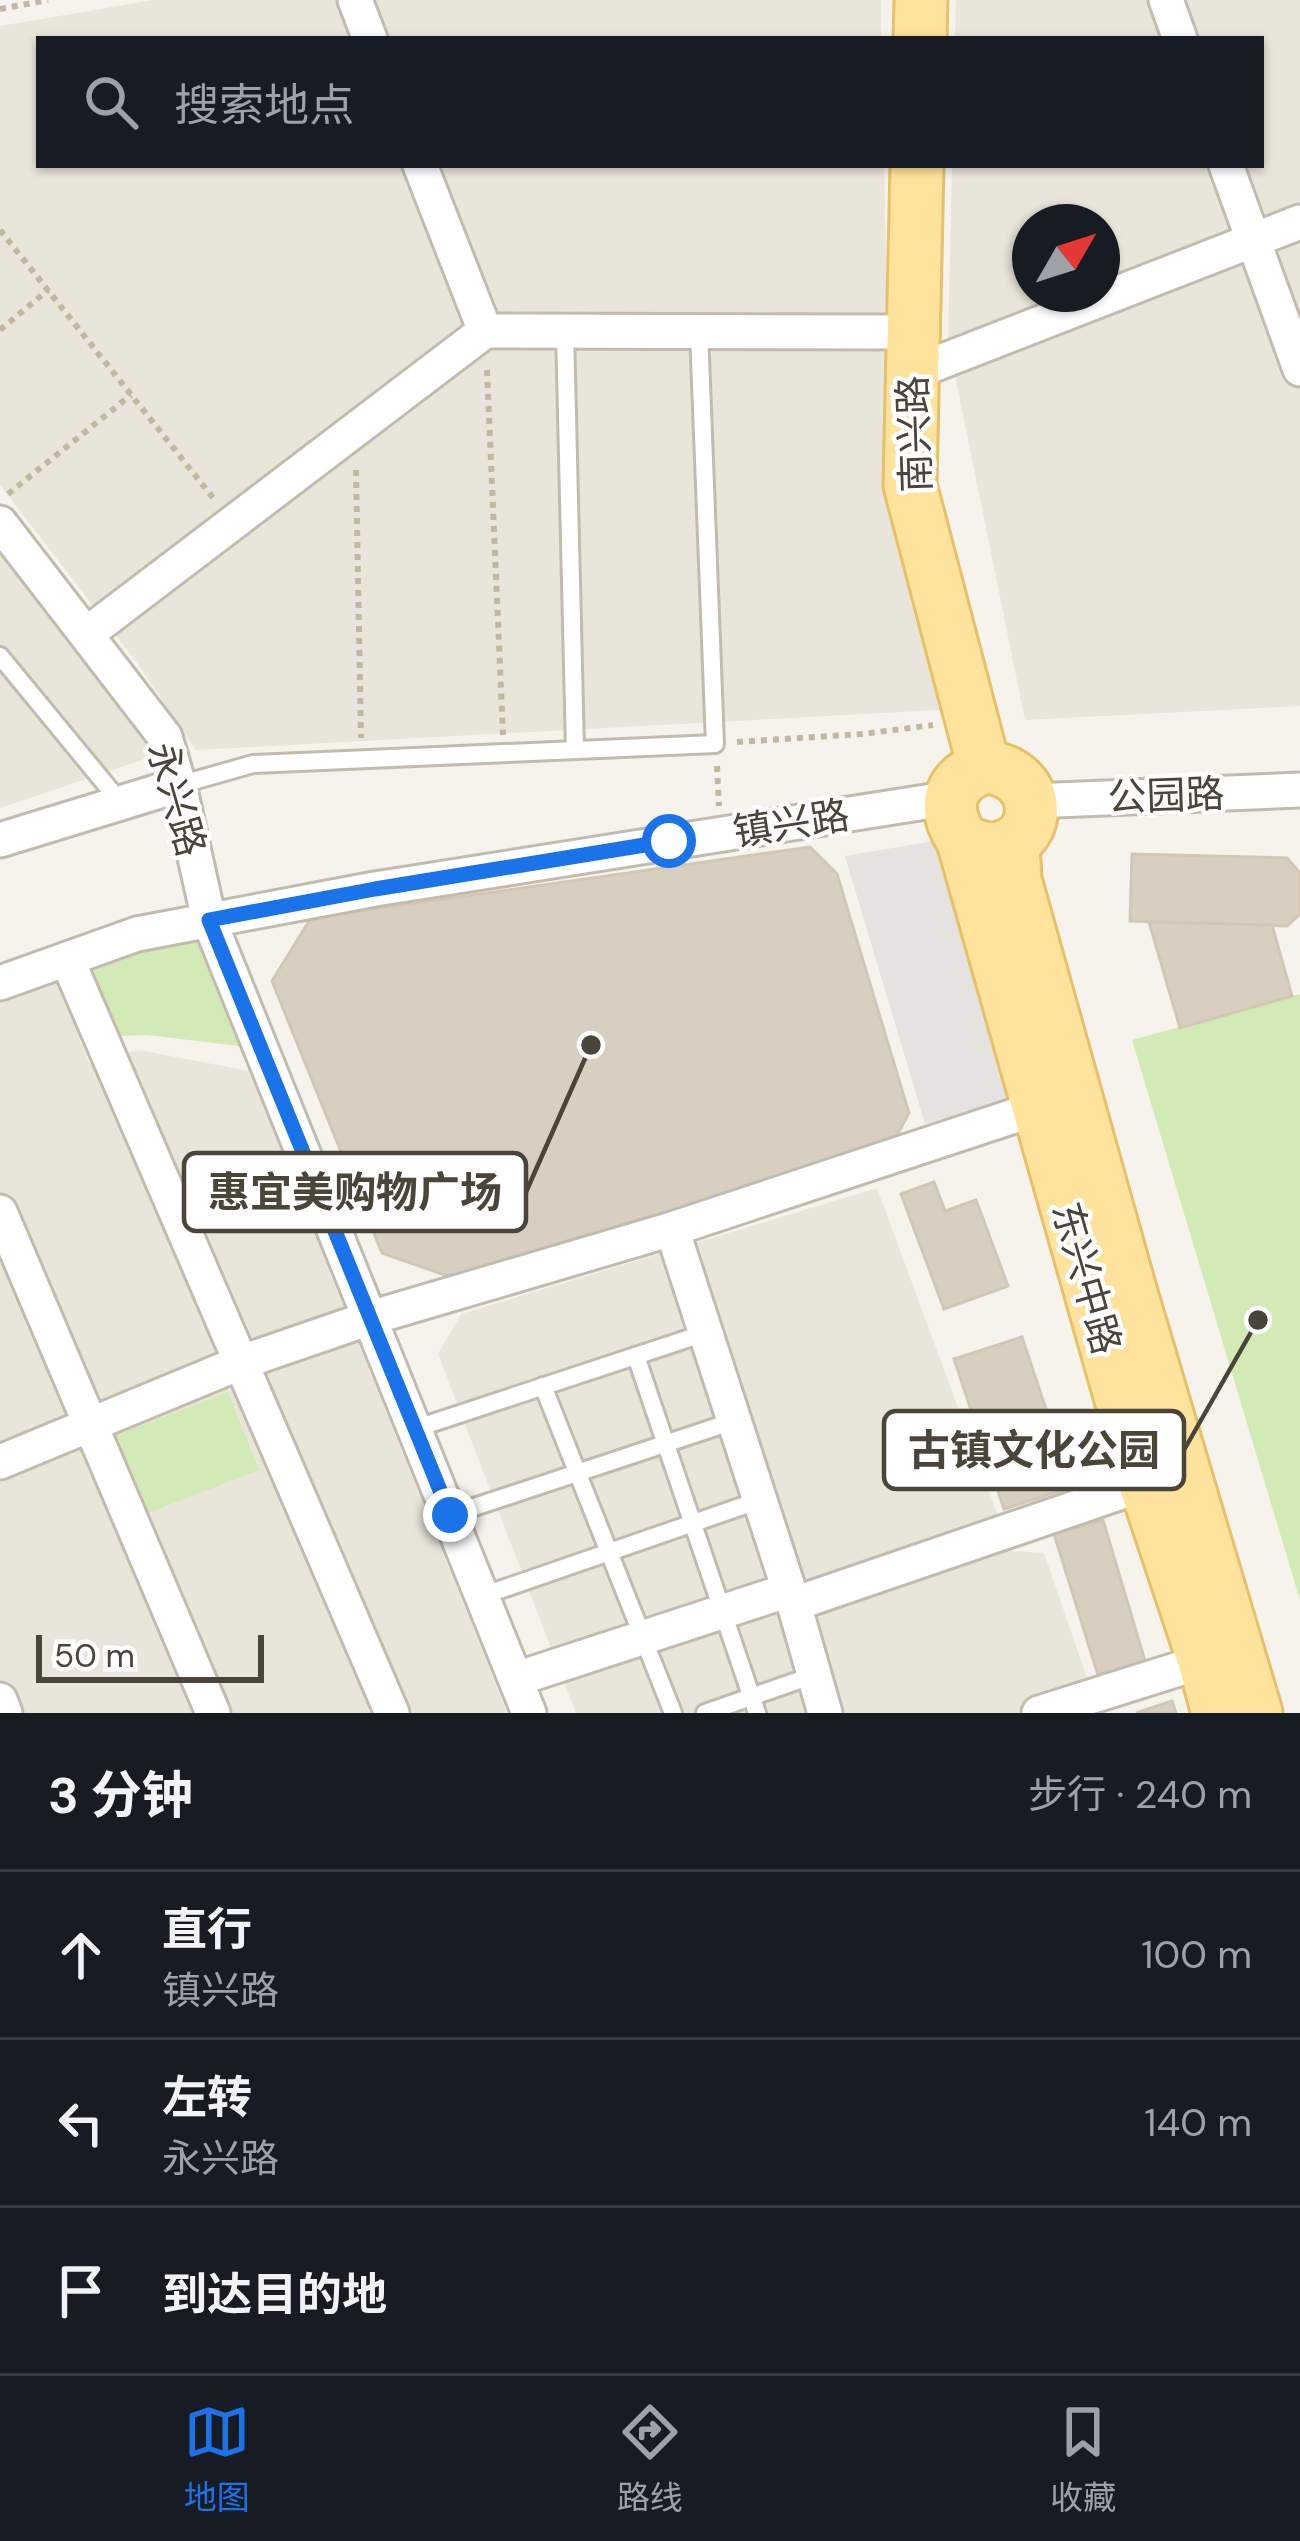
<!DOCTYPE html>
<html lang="zh">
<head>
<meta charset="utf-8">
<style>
	:root { --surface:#171b24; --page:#242831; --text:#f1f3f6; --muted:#9ea1a6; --line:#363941; --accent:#1a73e8 }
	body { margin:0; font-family:"DM Sans","Noto Sans SC",sans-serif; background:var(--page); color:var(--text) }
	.compass { position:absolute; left:1012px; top:204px; width:108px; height:108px; border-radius:50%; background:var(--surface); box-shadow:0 3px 9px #0004; rotate:51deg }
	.scale { position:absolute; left:36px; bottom:30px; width:228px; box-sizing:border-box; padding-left:12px; border:6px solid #4b4439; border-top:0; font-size:33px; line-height:42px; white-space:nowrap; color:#4b4439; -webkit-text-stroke:9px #fff; paint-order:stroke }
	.stop { position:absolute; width:36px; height:36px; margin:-27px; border:9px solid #1a73e8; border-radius:50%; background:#fff }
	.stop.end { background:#1a73e8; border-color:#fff; box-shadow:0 3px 12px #0008 }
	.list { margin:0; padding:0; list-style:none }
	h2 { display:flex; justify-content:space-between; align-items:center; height:156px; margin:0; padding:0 48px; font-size:51px }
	h2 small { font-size:39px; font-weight:400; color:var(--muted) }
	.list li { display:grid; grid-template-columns:78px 1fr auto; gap:36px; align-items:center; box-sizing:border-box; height:168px; padding:0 48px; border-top:3px solid var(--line) }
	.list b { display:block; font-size:45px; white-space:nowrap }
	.list p { margin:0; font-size:39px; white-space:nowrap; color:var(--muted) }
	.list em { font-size:39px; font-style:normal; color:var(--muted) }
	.icon { flex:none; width:66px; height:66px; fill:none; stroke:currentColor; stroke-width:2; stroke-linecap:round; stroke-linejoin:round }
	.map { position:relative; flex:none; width:1300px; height:1713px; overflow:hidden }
	.search { position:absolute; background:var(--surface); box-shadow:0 3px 9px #0004; left:36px; right:36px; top:36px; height:132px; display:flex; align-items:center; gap:30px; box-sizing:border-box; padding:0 42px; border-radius:0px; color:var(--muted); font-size:45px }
	.sheet { height:660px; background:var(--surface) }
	nav { display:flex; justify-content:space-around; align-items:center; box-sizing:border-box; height:168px; border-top:3px solid var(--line); background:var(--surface); font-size:33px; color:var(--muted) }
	nav a { display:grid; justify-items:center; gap:6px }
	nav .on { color:var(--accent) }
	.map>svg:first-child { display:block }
</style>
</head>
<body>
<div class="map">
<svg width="1300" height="1713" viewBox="0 0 1300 1713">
	<rect width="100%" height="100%" fill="#f6f3ec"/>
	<g fill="#eae5da" fill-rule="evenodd">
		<path d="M154,0h727v39h-842v126h845l6,295 49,250 -743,40 -58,-86 -138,-179v-459z"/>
		<path d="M956,0h344v706l-275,14 -77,-379 4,-176h309v-126h-306zM1030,222h72v72h-72z"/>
		<path d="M0,551l143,182 5,25 -148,50z"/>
		<path d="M57,979l32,84 50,-13 110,21 258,642h-507v-712z"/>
		<path d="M877,1188l134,363 33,2 55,160h-523l-138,-359 23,-40z"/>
	</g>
	<g fill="#d2eab5">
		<path d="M200,939l47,108 -100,-12 -27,1 -32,-73 47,-17z"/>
		<path d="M1300,994v606l-168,-560z"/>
		<path d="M228,1392l31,78 -124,48 -31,-78z"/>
	</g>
	<path fill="#e5e3e0" d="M940,840l79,255 -94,29 -80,-268z"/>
	<g fill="#d8cfc1" stroke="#d3c7b4" stroke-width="3">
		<path d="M810,847l27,27 72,239 -20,37 -427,131 -80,-28 -110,-272 39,-63z"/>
		<path d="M1132,854l155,4 13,15v41l-13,12 -157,-5z"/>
		<path d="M1149,922l123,3 20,71 -112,32z"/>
		<path d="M934,1182l11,29 31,-11 32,86 -64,23 -43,-115z"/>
		<path d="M1022,1337l50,150 -68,22 -50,-150z"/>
		<path d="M1103,1520l42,141 -47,14 -44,-141z"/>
		<path d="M1172,1701l4,12h-40z"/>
	</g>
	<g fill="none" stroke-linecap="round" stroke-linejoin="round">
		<defs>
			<g id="service">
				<path d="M565,331l10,419"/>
				<path d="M0,656l121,147"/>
				<path d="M179,785l74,-21 462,-20 -16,-413"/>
				<path d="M636,1356l121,357"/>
				<path d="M543,1386l130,327"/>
				<path d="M414,1429l291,-96"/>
				<path d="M450,1515l284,-94"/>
				<path d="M482,1596l278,-96"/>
				<path d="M705,1713l109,-38"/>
			</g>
			<g id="minor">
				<path d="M355,0l15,39"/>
				<path d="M1166,0l14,39"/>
				<path d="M420,165l65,166"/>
				<path d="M1226,165l74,204"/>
				<path d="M912,373l388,-151"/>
				<path d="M0,523l165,214 14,48 30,135 320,793"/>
				<path d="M88,633l397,-302 427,1"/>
				<path d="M1031,801l269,-11"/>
				<path d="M0,840l179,-55"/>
				<path d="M67,959l325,754"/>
				<path d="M0,983l137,-49 238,-45 576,-91"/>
				<path d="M0,1212l213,501"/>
				<path d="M672,1229l117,361"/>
				<path d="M0,1462l242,-100 128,-44 302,-89 366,-121"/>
				<path d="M794,1604l31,109"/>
				<path d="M516,1679l273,-89 5,14 351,-120"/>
				<path d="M0,1700l5,13"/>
				<path d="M1039,1713l165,-52"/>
			</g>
			<g id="primary">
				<path d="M920,39l1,-39"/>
				<path d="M917,165l-7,320 74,282"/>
				<path d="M984,767c58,3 62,70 16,81 -12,3 -25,-2 -37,-7 -21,-32 -17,-60 21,-74z"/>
				<path d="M963,841l182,643 59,177 14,52"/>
				<path d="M1013,843l2,37 115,410 126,423"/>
			</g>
		</defs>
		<use href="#service" stroke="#c2bbae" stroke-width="22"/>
		<use href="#minor" stroke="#c2bbae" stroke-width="39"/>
		<use href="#primary" stroke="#e6c16a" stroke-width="57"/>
		<g stroke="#c4b79f" stroke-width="6" stroke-dasharray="6 6" stroke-linecap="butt">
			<path d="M0,9l48,-9"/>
			<path d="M0,230l214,269"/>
			<path d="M0,330l48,-40"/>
			<path d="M487,370l16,365"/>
			<path d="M356,470l5,268"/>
			<path d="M8,494l123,-99"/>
			<path d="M737,742l125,-8 71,-9"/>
			<path d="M717,766l2,40"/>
		</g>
		<use href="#service" stroke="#fff" stroke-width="16"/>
		<use href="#minor" stroke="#fff" stroke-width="33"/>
		<use href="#primary" stroke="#ffe39c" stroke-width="51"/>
	</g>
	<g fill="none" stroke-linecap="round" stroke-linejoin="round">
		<path stroke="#1a73e8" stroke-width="15" d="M450,1515l-241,-595 166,-31 294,-48"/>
	</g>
	<g text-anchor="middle" stroke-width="9" stroke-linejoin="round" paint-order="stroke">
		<g font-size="39" fill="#4b4439" stroke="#fff">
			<text transform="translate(914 434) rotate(-92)" y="14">南兴路</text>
			<text transform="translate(1166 795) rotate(-2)" y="14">公园路</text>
			<text transform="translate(177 799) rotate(74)" y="14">永兴路</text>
			<text transform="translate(791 823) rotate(-9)" y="14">镇兴路</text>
			<text transform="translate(1087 1278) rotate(74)" y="14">东兴中路</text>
		</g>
	</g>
	<path fill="none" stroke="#4b4439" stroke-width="4.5" d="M591 1045L526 1192M1258 1320L1184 1450"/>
	<g fill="#4b4439" stroke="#fff" stroke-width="4.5">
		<circle cx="591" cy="1045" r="12"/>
		<circle cx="1258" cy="1320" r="12"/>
	</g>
	<g fill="#fff" stroke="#4b4439" stroke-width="4.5">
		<rect x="184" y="1153" width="342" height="78" rx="12"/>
		<rect x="884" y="1411" width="300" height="78" rx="12"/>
	</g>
	<g font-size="42" text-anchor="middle" font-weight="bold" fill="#4b4439">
		<text x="355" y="1207">惠宜美购物广场</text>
		<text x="1034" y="1465">古镇文化公园</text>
	</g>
</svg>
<svg class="compass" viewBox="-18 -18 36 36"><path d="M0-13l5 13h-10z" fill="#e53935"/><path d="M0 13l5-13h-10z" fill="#9ea1a6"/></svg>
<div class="scale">50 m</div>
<div class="stop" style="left:669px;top:841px"></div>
<div class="stop end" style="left:450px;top:1515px"></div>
<div class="search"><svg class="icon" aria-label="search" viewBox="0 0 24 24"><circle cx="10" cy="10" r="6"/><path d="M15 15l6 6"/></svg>搜索地点</div>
</div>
<section class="sheet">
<h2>3 分钟<small>步行 · 240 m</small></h2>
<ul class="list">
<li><svg class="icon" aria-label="ahead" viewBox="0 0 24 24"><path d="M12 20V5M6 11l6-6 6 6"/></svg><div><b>直行</b><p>镇兴路</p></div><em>100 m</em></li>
<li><svg class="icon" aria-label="left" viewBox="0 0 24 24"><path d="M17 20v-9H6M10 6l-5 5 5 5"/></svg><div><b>左转</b><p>永兴路</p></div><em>140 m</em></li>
<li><svg class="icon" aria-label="arrive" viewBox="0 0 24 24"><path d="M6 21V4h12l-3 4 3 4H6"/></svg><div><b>到达目的地</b></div></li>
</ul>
</section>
<nav>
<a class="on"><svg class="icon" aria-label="map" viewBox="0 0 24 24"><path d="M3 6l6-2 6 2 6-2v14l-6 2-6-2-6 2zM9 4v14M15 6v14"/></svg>地图</a>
<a><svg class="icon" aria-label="directions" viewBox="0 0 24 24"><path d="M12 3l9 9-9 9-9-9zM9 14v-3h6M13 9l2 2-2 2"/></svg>路线</a>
<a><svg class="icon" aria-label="saved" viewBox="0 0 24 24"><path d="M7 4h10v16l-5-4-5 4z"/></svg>收藏</a>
</nav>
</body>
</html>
